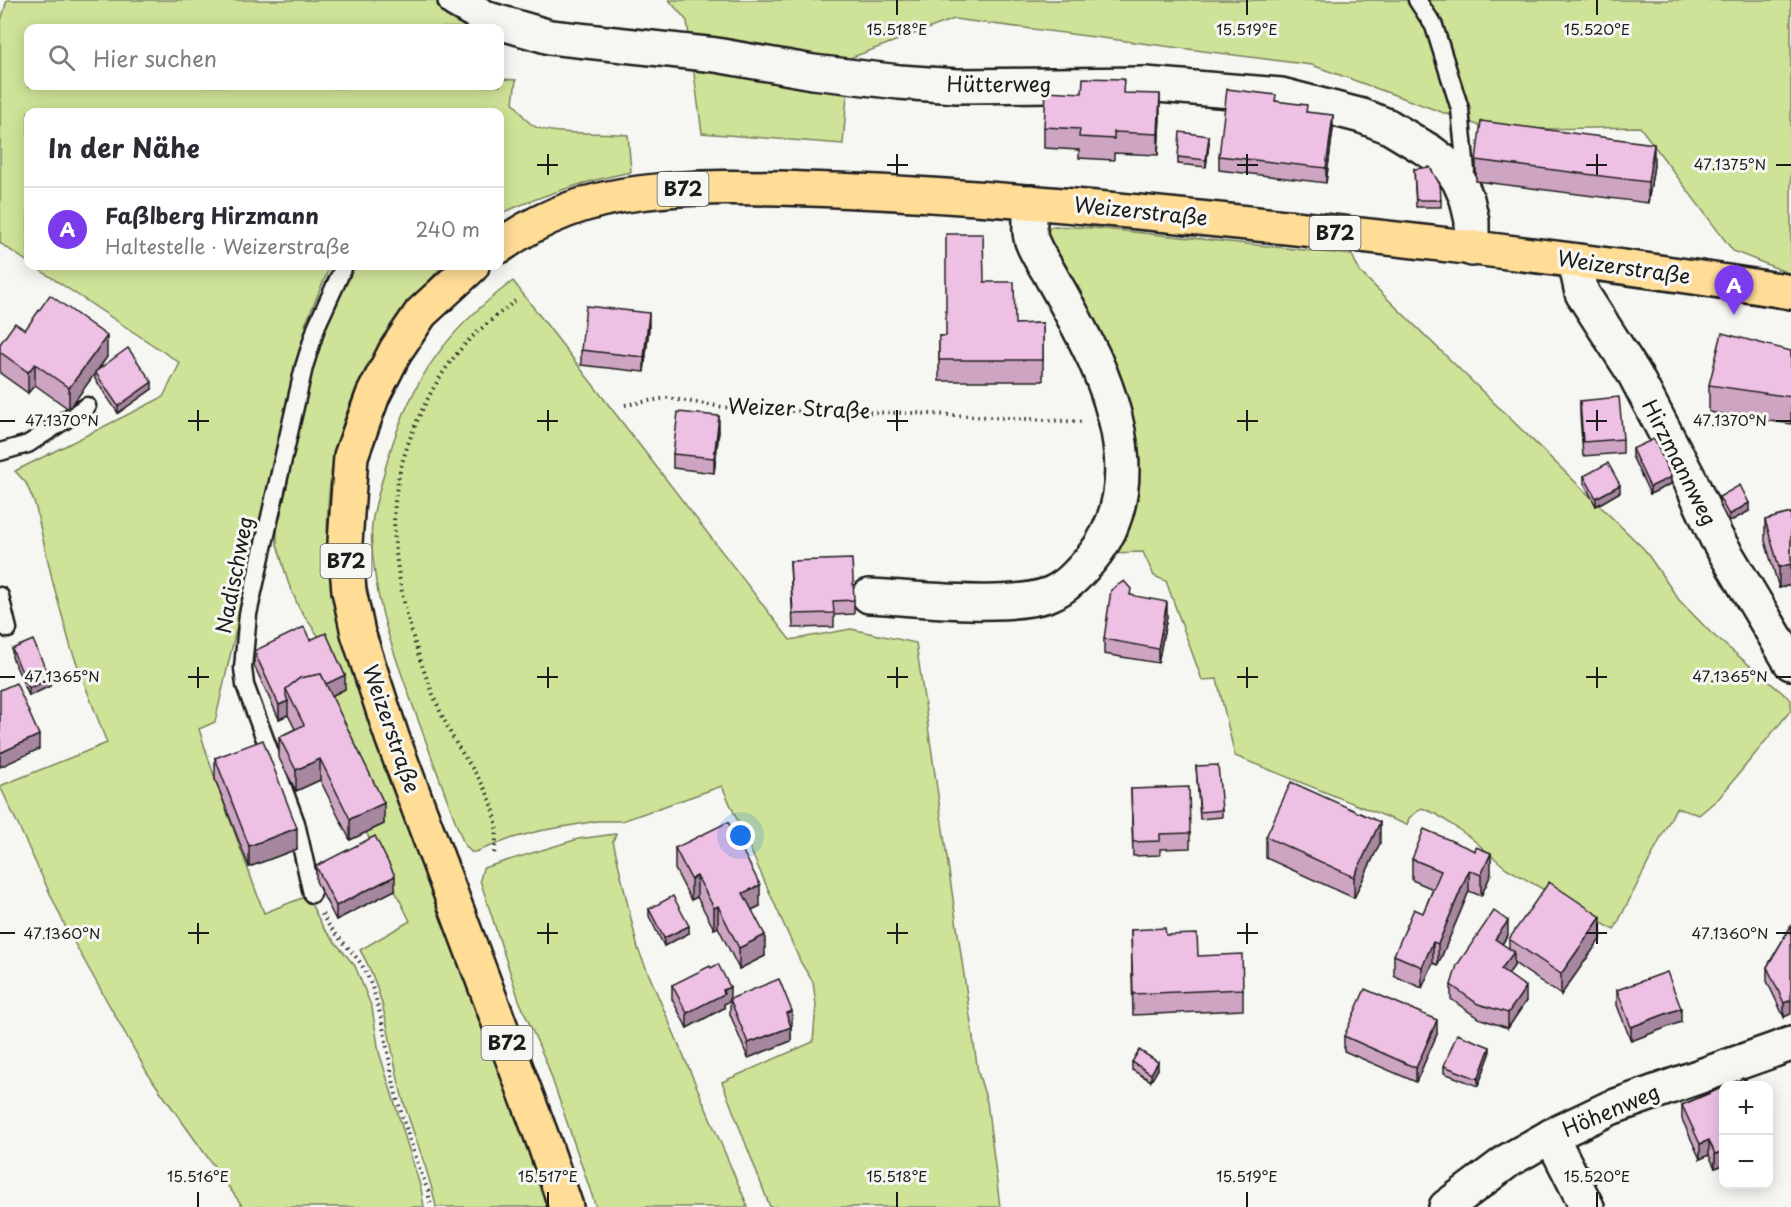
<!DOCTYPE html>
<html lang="de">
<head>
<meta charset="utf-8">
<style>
	:root { --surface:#fff; --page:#f2f2f3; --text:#2b2b33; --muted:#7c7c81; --line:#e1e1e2; --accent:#7c3aed }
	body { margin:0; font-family:"Playpen Sans",sans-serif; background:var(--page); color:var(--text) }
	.controls { position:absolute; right:18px; bottom:18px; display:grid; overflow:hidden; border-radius:12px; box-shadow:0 3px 15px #0003 }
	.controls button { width:54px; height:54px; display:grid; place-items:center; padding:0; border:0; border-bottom:2px solid var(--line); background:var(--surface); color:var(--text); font:30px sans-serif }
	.you { position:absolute; left:741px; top:836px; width:21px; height:21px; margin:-15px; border:4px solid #fff; border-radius:50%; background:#1a73e8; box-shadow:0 0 0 9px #1a73e833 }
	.badge { display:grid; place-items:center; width:39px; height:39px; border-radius:50%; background:var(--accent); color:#fff; font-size:20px; font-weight:700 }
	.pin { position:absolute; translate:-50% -50px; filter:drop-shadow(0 2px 3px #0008) }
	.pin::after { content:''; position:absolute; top:32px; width:21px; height:18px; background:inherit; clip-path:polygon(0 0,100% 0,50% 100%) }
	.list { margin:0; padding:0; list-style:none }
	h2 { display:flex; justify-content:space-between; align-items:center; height:78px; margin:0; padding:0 24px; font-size:26px }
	h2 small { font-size:20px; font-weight:400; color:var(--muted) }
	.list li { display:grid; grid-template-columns:39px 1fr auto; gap:18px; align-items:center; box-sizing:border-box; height:84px; padding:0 24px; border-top:2px solid var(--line) }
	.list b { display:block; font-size:22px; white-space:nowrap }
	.list p { margin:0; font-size:20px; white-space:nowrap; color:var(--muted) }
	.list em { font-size:20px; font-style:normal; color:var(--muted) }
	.icon { flex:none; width:33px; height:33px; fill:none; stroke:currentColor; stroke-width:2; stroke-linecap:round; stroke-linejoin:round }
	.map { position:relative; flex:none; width:1791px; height:1207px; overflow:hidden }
	.search { position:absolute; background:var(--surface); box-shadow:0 3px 15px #0003; left:24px; top:24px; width:480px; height:66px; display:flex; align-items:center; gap:15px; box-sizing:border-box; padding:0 21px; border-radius:12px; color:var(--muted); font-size:22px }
	.panel { position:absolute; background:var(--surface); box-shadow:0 3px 15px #0003; left:24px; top:108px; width:480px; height:162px; border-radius:12px }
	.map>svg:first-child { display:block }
</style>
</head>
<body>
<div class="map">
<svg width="1791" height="1207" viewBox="0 0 1791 1207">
	<rect width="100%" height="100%" fill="#f6f6f2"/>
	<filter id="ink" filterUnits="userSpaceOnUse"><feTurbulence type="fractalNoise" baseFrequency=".0167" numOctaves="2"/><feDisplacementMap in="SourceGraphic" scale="12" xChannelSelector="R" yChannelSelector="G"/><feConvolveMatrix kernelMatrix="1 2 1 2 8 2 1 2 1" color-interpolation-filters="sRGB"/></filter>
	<g filter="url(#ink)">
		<g fill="#cfe398" stroke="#76805a" stroke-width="1.5">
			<path d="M7,0h465l11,28h-455v58h328l-23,2 45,-2h122v-14l2,7 14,1 -3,22c6,7 11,17 18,22 14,13 75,7 97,11l3,37c-46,9 -89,23 -131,42v-102h-472v150l-28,-19v-219z"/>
			<path d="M669,0h1122v274l-58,-23 -93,-124 -149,3 -179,-65 -358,-46 -104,39 -7,86 -141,-11 -15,-112z"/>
			<path d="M1054,226l41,2 257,27 8,17 284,277 35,51 32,33 80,67v10l-72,88 -20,17 -23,-7 -62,122 -108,-62 -35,-30 -35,-24 -14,-6 -13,10 -2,7 -172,-69 -18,-77 -15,1 -36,-99 -12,-5 -11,-24 -34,1 21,-49 -84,-267 4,-10z"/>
			<path d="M34,266h296l-25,59 6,-2 -27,97 -69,302 -16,7 16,50 49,134 43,-17 17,33 31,37 17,42 7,44 42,137 3,18h-181l-95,-133 -82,-146 -66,-142 107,-43 -36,-95 -18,-65 -18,-79 -9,-21 -11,-12 148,-74 17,-34z"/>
			<path d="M353,266h89c-52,60 -92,112 -108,192 -20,104 7,181 42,277 15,41 31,82 46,124 43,116 87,231 127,348h-113c-7,-39 -25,-76 -35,-115 -12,-48 -15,-99 -41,-142l50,-29 -44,-89 18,-8 -61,-124 22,-11 -19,-42 -27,-39 -11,-26 -11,-38v-30l34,-145 13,-41z"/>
			<path d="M513,281l277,359 61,-11 65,14 62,429 9,30 13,105h-230l-48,-125 91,-40 3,-37 -3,-23 -12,-19 -79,-177 -100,35h-25l-58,10 -26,7 -38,14h-4l-7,-8c-18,-47 -35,-94 -52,-141 -16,-44 -33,-89 -38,-136 -2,-15 -4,-35 -1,-50 3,-15 7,-29 11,-44 22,-85 58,-140 129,-192z"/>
			<path d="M616,834l-3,7 25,108 110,258h-152l-49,-143 -28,-64 -39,-120 3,-12 95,-29z"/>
		</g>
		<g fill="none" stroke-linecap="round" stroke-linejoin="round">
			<defs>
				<g id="lane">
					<path d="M1417,0l17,26 26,83 6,62 -6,9"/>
					<path d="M0,452l28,-8 59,-38"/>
					<path d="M0,596l8,33"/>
					<path d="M312,894l-16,-71 -51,-138 -2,-17 5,-54 56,-247 13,-42 27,-59"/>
				</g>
				<g id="street">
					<path d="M455,0l33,19 62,18 166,18 97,17 86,10 58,4 188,-2 136,11 81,21 26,10 43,26 17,13 11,16 8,18 5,22v28"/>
					<path d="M1575,261l7,32 53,82 56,107 25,55 75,126"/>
					<path d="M869,596c46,2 140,14 181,-2 17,-7 29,-21 41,-35 49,-59 32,-136 3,-201 -13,-27 -27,-54 -42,-80 -6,-12 -18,-27 -21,-40 -3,-11 0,-25 0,-36"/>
					<path d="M1551,1136l36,71"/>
					<path d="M1446,1207l63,-47 42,-24 59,-28 181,-64"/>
				</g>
				<g id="primary">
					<path d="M500,246c42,-30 88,-47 139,-53 66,-9 131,-5 197,-3 95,4 188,11 282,20 225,22 450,46 673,82"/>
					<path d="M472,266l-51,47 -25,37 -23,45 -22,61 -6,87 4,48 9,42 34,104 151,403 23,67"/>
				</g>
			</defs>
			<use href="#lane" stroke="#1c1c1c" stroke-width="21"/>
			<use href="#street" stroke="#1c1c1c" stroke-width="38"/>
			<use href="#primary" stroke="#1c1c1c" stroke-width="38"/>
			<g stroke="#1c1c1c" stroke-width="4" stroke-dasharray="1.5 4.5" stroke-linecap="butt">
				<path d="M625,405l42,-7 75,12 170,3 172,9"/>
				<path d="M494,853c12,-55 -23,-78 -45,-123 -31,-62 -60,-158 -54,-228 4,-48 30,-108 60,-146 16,-21 39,-38 60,-55"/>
				<path d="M322,914c12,24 36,38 46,63 16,37 19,78 28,117 9,33 20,65 32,97l3,16"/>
			</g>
			<use href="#lane" stroke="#f6f6f2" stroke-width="16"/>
			<use href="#street" stroke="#f6f6f2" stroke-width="33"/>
			<use href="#primary" stroke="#ffdd96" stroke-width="33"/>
		</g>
		<g fill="#cda5c3" stroke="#1c1c1c" stroke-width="1.5">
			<path d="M1082,93h42l36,22 -2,40 -44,-2v7l-35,-2v-8l-35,-2v-21z"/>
			<path d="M1276,101l31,11 26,17 -7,54 -107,-13v-14z"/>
			<path d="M1209,143l-3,24 -28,-3v-7z"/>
			<path d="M1476,160l178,5 -6,38 -172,-22z"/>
			<path d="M1414,169l27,31v7h-25z"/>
			<path d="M984,282l31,42 28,-1v58h-104v-45h7z"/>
			<path d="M649,328l-5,44 -63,-7v-15z"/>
			<path d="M25,330l82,27 -10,14 55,18 -34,24 -23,-34v-6l-26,36 -34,-24 -7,8 -28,-20v-29z"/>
			<path d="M1791,351v73l-82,-12v-27z"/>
			<path d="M1580,401l43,38v14l-40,3 -3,-41z"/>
			<path d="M719,431l-5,42 -41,-5v-14z"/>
			<path d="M1632,449l39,35 -21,10 -18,-38z"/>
			<path d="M1584,476l36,16 -24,14 -12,-23z"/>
			<path d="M1719,497l30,14 -20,11 -10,-18z"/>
			<path d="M1791,513v72l-12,3 -14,-47v-21z"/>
			<path d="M790,561l64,39v14l-20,1v12l-41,1z"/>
			<path d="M1131,595l36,22 -9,46 -54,-9v-15z"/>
			<path d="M310,640l35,49 -14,7 53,128 -34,16 -30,-60 -24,11 -17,-33v-21l16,-8 -7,-14 -9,4 -25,-54v-14z"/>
			<path d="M12,649l38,37 -21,10 -17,-39z"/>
			<path d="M215,758l82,91 -48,18 -34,-88z"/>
			<path d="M1196,766l26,44v7l-22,2z"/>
			<path d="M1131,789l59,44v15l-30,1v6l-27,1z"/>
			<path d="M1266,837l114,6 -26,55 -88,-40z"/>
			<path d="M675,848l85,58 -8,4 13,46 -26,13 -21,-42 -4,2 -17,-32 -6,3 -16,-31z"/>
			<path d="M1412,859l79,15 -10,22 -12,-5 -31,74 -5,-2 -11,25 -28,-12v-21l29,-42 10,-24 -21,-9z"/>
			<path d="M316,866l79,24 -59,30 -20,-39z"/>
			<path d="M649,909l40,24 -25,13 -15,-30z"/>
			<path d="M1791,926l-7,91 -17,-36v-14z"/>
			<path d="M1131,930l35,5 32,21 45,33v21l-110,5z"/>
			<path d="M1508,935l-6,9 7,5v-10l92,-1 -40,57 -47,-32v3l-6,8 18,27 -18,27 -30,-10 -27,-19v-14z"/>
			<path d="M672,985l58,16 -6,3v4l-37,20 -15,-29z"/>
			<path d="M1617,990l64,32 -50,19 -14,-36z"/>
			<path d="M730,999l62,26h-1v16l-43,17 -18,-44z"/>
			<path d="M1437,1034l-21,48 -72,-31v-15z"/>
			<path d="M1490,1054l-12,32 -34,-13v-7z"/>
			<path d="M1132,1062l26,7 -7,12 -19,-11z"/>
			<path d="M1724,1087v78l-9,3 -6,-13 -9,4 -18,-40v-14z"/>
		</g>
		<g fill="#a7869f" stroke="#1c1c1c" stroke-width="1.5">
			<path d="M1160,94v21l-2,40v-21z"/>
			<path d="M1333,115v14l-7,54v-15z"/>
			<path d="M1209,136v7l-3,24v-7z"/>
			<path d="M1654,144v21l-6,38v-21z"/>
			<path d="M649,313v15l-5,44v-15z"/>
			<path d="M107,336v21l-38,52v-21z"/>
			<path d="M35,364v21l-7,8v-21z"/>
			<path d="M152,382v7l-34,24v-7z"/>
			<path d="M719,416v15l-5,42v-15z"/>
			<path d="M1671,477v7l-21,10v-7z"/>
			<path d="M1620,485v7l-24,14v-8z"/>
			<path d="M1749,503v8l-20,11v-7z"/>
			<path d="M1791,564v21l-12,3v-21z"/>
			<path d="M1167,602v15l-9,46v-14z"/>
			<path d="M345,675v14l-22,11v-15z"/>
			<path d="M50,679v7l-21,10v-8z"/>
			<path d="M288,701v14l-9,4v-14z"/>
			<path d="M39,735v14l-39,18v-14z"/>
			<path d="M320,759v21l-24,11v-21z"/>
			<path d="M384,803v21l-34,16v-21z"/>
			<path d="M1380,822v21l-26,55v-21z"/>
			<path d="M297,828v21l-48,18v-21z"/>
			<path d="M1491,853v21l-10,22v-21z"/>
			<path d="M1469,870v21l-31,74v-21z"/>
			<path d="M395,876v14l-59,30v-14z"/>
			<path d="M697,876v21l-6,3v-21z"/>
			<path d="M760,885v21l-17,8v-21z"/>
			<path d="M718,906v21l-4,2v-21z"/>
			<path d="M1601,917v21l-40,57v-21z"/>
			<path d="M1508,921v14l-13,19v-15z"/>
			<path d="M689,926v7l-25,13v-8z"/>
			<path d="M765,935v21l-26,13v-21z"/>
			<path d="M1433,942v21l-11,25v-21z"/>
			<path d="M1514,952v14l-13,18v-15z"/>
			<path d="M730,987v14l-6,3v4l-37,20v-15l36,-23z"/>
			<path d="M1526,987v14l-18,27v-15z"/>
			<path d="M1791,1000v14l-7,3v-14z"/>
			<path d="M1681,1008v14l-50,19v-14z"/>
			<path d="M792,1011v14l-6,2v-14z"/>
			<path d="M1437,1020v14l-21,48v-14z"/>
			<path d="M791,1027v14l-43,17v-15z"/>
			<path d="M1490,1047v7l-12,32v-7z"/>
			<path d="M1158,1062v7l-7,12v-7z"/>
			<path d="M1709,1140v15l-9,4v-15z"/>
			<path d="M1724,1151v14l-9,3v-14z"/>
		</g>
		<g fill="#eec0e3" stroke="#1c1c1c" stroke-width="1.5">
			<path d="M1083,78l41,1 -1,14 37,1 -2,40 -44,-2v7l-35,-2 1,-8 -36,-2 2,-36 36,2z"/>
			<path d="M1227,89l49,6 -1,6 32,4 -1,7 27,3 -7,53 -107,-12z"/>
			<path d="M1481,121l173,23 -6,38 -172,-22z"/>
			<path d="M1180,132l29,4 -3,24 -28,-3z"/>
			<path d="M1430,167l10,18 1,15h-25l-2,-31z"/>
			<path d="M946,234h37l1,48h30l1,42 28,-1v37h-104v-24h7z"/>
			<path d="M50,295l57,41 -38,52 -34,-24 -7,8 -28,-20v-8l15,-21 10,7z"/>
			<path d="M586,306l63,7 -5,44 -63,-7z"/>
			<path d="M1722,333l69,18v46l-82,-12z"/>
			<path d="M128,348l24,34 -34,24 -23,-34z"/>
			<path d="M1619,397l4,42 -40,3 -3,-41z"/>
			<path d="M678,412l41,4 -5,42 -41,-4z"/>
			<path d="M1654,439l17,38 -21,10 -18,-38z"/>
			<path d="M1608,463l12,22 -24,13 -12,-22z"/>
			<path d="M1740,485l9,18 -20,12 -10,-18z"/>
			<path d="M1791,513v51l-12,3 -14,-47z"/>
			<path d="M852,559l2,41 -21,1 1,12 -41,1 -3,-53z"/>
			<path d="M1124,581l7,8 -1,6 37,7 -9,47 -54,-10 7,-49z"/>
			<path d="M304,627l6,13 16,-7 19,42 -19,9 -5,-10 -21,4 -14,11v7l2,5 -9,4 -25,-54z"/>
			<path d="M33,640l17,39 -21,9 -17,-39z"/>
			<path d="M321,674l63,129 -34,16 -30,-60 -24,11 -17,-33 25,-12 -18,-36 14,-11z"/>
			<path d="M16,683l23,52 -39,18v-63z"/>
			<path d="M263,740l34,88 -48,18 -34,-88z"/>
			<path d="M1218,765l4,45 -22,2 -4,-46z"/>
			<path d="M1291,782l89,40 -26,55 -88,-40z"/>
			<path d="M1189,787l1,46 -30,1v7l-27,1 -2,-53z"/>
			<path d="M728,822l32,63 -17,8 22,42 -26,13 -21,-42 -4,2 -17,-32 -6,3 -16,-31z"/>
			<path d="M1424,829l51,22 1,-4 15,6 -10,22 -12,-5 -31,74 -5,-2 -11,25 -28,-12 20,-46 9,4 18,-42 -29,-12z"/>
			<path d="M375,836l20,40 -59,30 -20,-40z"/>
			<path d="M1549,882l52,35 -40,57 -52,-35z"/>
			<path d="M673,896l16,30 -25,12 -15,-29z"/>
			<path d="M1494,911l14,10 -13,18 19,13 -13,17 25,18 -18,26 -30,-9 -27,-19 6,-20z"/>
			<path d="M1791,926v74l-7,3 -17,-36z"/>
			<path d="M1165,928l1,7 31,-1 1,22 44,-2 1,35 -110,5 -2,-64z"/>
			<path d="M718,964l12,23 -7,3 1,4 -37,19 -15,-28 38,-19 1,2z"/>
			<path d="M1667,972l14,36 -50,19 -14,-37z"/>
			<path d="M779,979l13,32 -6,2 5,14 -43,16 -18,-44z"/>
			<path d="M1365,989l72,31 -21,48 -72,-32z"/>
			<path d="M1457,1034l33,13 -12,32 -34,-13z"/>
			<path d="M1139,1050l19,12 -7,12 -19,-12z"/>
			<path d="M1743,1078l4,8h-21z"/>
			<path d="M1724,1087v64l-9,3 -6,-14 -9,4 -18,-39z"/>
		</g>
	</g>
	<path fill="none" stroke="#1c1c1c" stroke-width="2" d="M897,0v15M1247,0v15M1597,0v15M548,154v21M897,154v21M1247,154v21M1597,154v21M537,165h21M887,165h21M1237,165h21M1586,165h21M1776,165h15M198,410v21M548,410v21M897,410v21M1247,410v21M1597,410v21M0,421h15M188,421h21M537,421h21M887,421h21M1237,421h21M1586,421h21M1776,421h15M198,667v21M548,667v21M897,667v21M1247,667v21M1597,667v21M0,677h15M188,677h21M537,677h21M887,677h21M1237,677h21M1586,677h21M1776,677h15M198,923v21M548,923v21M897,923v21M1247,923v21M1597,923v21M0,933h15M188,933h21M537,933h21M887,933h21M1237,933h21M1586,933h21M1776,933h15M198,1192v15M548,1192v15M897,1192v15M1247,1192v15M1597,1192v15"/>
	<g text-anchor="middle" stroke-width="6" stroke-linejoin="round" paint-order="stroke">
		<g fill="#f6f6f2" stroke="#5d5d5c" stroke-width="1.5">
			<rect x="657.5" y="172" width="51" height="34" rx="4.5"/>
			<rect x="1309.5" y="216" width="51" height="34" rx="4.5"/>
			<rect x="320.5" y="544" width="51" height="34" rx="4.5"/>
			<rect x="481.5" y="1026" width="51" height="34" rx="4.5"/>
		</g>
		<g font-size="20" font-weight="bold" fill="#1c1c1c">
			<text x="683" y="196">B72</text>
			<text x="1335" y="240">B72</text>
			<text x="346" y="568">B72</text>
			<text x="507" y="1050">B72</text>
		</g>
		<g font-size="21" fill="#1c1c1c" stroke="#f6f6f2">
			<text x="999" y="92">Hütterweg</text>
			<text transform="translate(1141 212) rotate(6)" y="7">Weizerstraße</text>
			<text transform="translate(1624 268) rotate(8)" y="7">Weizerstraße</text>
			<text transform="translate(799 409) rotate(2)" y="7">Weizer Straße</text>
			<text transform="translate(1679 463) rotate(63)" y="7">Hirzmannweg</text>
			<text transform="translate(235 575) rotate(-79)" y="7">Nadischweg</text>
			<text transform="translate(391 729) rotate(71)" y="7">Weizerstraße</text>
			<text transform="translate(1611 1111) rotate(-23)" y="7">Höhenweg</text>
		</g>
	</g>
	<g font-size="15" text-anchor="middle" fill="#1c1c1c" stroke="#f6f6f2" stroke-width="6" stroke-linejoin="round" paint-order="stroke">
		<text x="897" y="35">15.518°E</text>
		<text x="1247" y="35">15.519°E</text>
		<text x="1597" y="35">15.520°E</text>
		<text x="1730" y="170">47.1375°N</text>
		<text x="62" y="426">47.1370°N</text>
		<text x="1730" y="426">47.1370°N</text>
		<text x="62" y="682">47.1365°N</text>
		<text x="1730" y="682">47.1365°N</text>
		<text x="62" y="939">47.1360°N</text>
		<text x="1730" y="939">47.1360°N</text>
		<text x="198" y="1182">15.516°E</text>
		<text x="548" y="1182">15.517°E</text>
		<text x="897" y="1182">15.518°E</text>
		<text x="1247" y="1182">15.519°E</text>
		<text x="1597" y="1182">15.520°E</text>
	</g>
</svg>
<div class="controls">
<button>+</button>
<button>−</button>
</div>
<div class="you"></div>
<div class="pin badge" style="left:1734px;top:315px">A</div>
<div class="search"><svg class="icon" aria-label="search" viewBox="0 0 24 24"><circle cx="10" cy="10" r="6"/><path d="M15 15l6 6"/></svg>Hier suchen</div>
<section class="panel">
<h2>In der Nähe<small></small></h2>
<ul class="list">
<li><span class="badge">A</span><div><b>Faßlberg Hirzmann</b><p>Haltestelle · Weizerstraße</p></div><em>240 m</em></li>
</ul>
</section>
</div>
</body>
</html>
